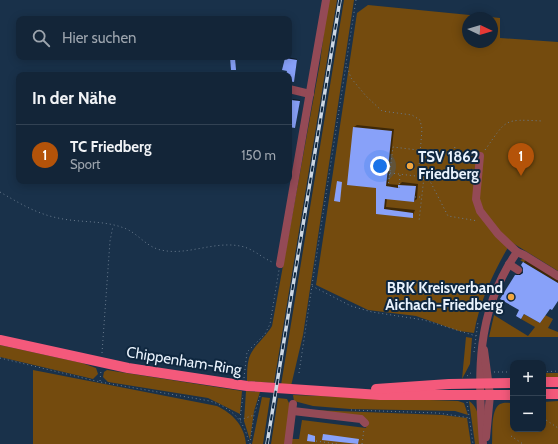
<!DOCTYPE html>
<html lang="de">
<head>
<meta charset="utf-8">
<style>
	:root { --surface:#132538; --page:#1c2d40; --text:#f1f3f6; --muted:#9da5ae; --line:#324253; --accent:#b45309 }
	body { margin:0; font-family:Cabin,sans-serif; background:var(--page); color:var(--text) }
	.controls { position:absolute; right:12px; bottom:12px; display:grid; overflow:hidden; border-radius:8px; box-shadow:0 2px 10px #0003 }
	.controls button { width:36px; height:36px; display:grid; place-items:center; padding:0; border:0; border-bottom:1px solid var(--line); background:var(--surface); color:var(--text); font:20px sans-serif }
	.compass { position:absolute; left:462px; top:12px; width:36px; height:36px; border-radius:50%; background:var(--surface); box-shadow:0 2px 10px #0003; rotate:94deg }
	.you { position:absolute; left:380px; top:166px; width:14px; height:14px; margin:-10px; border:3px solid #fff; border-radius:50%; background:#1a73e8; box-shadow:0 0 0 6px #1a73e833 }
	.badge { display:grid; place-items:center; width:26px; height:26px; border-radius:50%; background:var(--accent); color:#fff; font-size:13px; font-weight:700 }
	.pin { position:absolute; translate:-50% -33px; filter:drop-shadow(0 1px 2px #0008) }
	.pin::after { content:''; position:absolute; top:21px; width:14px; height:12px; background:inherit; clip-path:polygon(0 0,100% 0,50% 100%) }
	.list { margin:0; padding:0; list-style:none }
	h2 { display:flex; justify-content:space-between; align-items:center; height:52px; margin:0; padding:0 16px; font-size:17px }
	h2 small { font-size:13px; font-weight:400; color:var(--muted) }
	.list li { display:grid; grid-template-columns:26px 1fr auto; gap:12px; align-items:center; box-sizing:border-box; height:60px; padding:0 16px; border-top:1px solid var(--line) }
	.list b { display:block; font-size:15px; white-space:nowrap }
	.list p { margin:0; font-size:13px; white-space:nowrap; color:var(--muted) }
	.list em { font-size:13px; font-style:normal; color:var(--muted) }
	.icon { flex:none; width:22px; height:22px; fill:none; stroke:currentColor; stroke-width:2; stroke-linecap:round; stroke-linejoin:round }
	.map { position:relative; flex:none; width:558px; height:444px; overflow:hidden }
	.search { position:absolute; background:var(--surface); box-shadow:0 2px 10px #0003; left:16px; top:16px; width:276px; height:44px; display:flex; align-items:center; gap:10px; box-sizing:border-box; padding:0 14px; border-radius:8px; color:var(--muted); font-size:15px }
	.panel { position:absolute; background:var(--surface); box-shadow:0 2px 10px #0003; left:16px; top:72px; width:276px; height:112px; border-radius:8px }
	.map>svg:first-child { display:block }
</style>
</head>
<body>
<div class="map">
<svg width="558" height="444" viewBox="0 0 558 444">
	<rect width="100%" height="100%" fill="#19314a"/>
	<g fill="#744b0e" fill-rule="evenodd">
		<path d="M328,0h9l-63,383 -27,-2c0,-7 0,-16 2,-23 4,-12 16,-20 23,-32l48,-263z"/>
		<path d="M344,0h10l-51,335 -12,51 -10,-1z"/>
		<path d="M368,5l132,13v20l58,4v229l-47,-29c-17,29 -31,58 -37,91l-15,-2 -43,-15 -48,-6 -52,-25 41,-272zM468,18h24v24h-24z"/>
		<path d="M523,259l35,21v3l-38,-23z"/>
		<path d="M524,314l16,9 5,-8 8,4 -5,9 10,4v5h-69l5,-22 34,21 7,-9 -14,-8z"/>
		<path d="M466,337l6,1 -2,26 -8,15z"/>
		<path d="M0,345l82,18 14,5 2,6 -5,5 -93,-22z"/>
		<path d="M33,370l184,36c16,8 27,19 29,38h-213z"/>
		<path d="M107,370l135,21 -2,23 -32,-16 -100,-16 -5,-5 1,-5z"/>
		<path d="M543,373h15v5l-15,-1z"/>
		<path d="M246,391l14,1 -6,19 -4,29 -6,-19z"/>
		<path d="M293,395l165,6 6,2 4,12 -13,-4 -105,-2 -37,-3 -19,-5z"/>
		<path d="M262,397l8,1 -7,46h-11z"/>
		<path d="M278,398l9,1 4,8 -5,37h-15z"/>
		<path d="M469,401c13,9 11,28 10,43h-4z"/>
		<path d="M558,401v43h-66c1,-10 -2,-34 8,-40 4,-2 9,-1 13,-1v26h30v-27z"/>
		<path d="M311,410l132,5 24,3 4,26h-180v-5h8l3,-19 64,8 1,-7z"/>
	</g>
	<g fill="#0007">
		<path d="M226,57h10l-1,12 -4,-10 -5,1z"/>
		<path d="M287,57l10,2 -3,22 -5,-1v-5h-2z"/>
		<path d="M293,99l7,1 -6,27 -2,-12 -3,-1v-9l7,-1 -7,-1h3z"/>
		<path d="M357,125l37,4 -6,55 11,1 3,-3 16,2 -1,15 -3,2 -27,-3 -1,9 29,3 -3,7 -35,-4v-26l-23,-60z"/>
		<path d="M526,260l32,19v22l-6,8 -27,4 -4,5 -5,-43 3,-3 5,1v-11z"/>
	</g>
	<g fill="#88a1f9">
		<path d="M230,57h5l1,13h-5z"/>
		<path d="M285,58l12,2 -3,22 -5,-1v-6h-3l1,-4 -5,-1z"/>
		<path d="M291,100l9,1 -5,27 -6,-1 2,-14h-2v-9h1z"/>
		<path d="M353,127l39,4 -6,55 12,2v-3l18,1 -2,16 -29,-3 -1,10 29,4v5l-37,-4v-26l-29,-3z"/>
		<path d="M337,181l5,1 -2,20 -6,-1z"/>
		<path d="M523,262l35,21v18l-6,9 -2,-1 -10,14 -16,-9 -3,5 -5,-3 3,-6 -19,-11 15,-24h5l3,-2v-5l-2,-3z"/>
		<path d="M308,434l7,2v6l-8,-1z"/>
		<path d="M323,434l36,5 -1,5 -36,-4z"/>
	</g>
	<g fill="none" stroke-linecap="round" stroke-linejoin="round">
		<g stroke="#6a7c8f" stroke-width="1" stroke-dasharray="1 3" stroke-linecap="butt">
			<path d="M356,0l-10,64 5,14 15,18 16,15 30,4 8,5 2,9 -3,38 5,10 7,6 17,33 30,5"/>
			<path d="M485,150c22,-31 18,-31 57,-29"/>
			<path d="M454,156l1,-11"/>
			<path d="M390,173l34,4 -5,44"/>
			<path d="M424,177l1,-7"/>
			<path d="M388,187l5,-40 33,4 1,2"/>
			<path d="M399,188l1,-13"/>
			<path d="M0,192c19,11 37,22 58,26 22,5 45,2 66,10 14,5 22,19 37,22 26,6 52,-9 79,-4 12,2 21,11 32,16"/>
			<path d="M415,197h6"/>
			<path d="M312,285l34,-220"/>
			<path d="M474,352l4,-30"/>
			<path d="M102,353l8,-112 3,-15"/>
			<path d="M0,358l100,24 110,19c22,7 35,20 39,43"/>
			<path d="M494,372h19"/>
			<path d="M543,372l15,-1"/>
			<path d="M299,373l13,-87 39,20 21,6 52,8 52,16"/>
			<path d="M467,376l5,-4"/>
			<path d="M244,378l3,-26 18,-18 5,-10 9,-54"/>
			<path d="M100,381l1,-11"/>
			<path d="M467,402l6,42"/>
			<path d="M351,410l87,3 32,5"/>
			<path d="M543,418l15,10"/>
			<path d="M240,419l3,-24"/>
			<path d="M240,420l14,-5"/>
			<path d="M511,436l12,8"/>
			<path d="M316,441l21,3"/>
			<path d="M250,444l4,-29 6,-19"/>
			<path d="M362,444l2,-15"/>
		</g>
		<g stroke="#944a56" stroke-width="8">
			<path d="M289,89l21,5"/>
			<path d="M480,156l-4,43 4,12 18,23 19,18c-42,60 -39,122 -34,192"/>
			<path d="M517,252l7,3 34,21"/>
			<path d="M280,264l46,-264"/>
			<path d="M509,264l9,6"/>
			<path d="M484,350l6,45 -4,42"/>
			<path d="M293,411l68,8 4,4"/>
			<path d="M288,444l5,-40"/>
		</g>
		<g stroke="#f4597b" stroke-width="10">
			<path d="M0,340l128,28 119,18 133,9h133"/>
			<path d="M543,382h15"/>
			<path d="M376,389l73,-5 64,-1"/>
			<path d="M543,394h15"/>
		</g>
		<defs>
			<path id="rail" d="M267,444l73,-444"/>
		</defs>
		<use href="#rail" stroke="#cdd8e4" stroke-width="3.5"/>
		<use href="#rail" stroke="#0f273f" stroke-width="2" stroke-dasharray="6" stroke-linecap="butt"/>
	</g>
	<g fill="#f1a63f" stroke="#0f273f" stroke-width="1.5">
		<circle cx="410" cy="166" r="4"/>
		<circle cx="511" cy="297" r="4"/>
	</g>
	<g text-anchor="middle" stroke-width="4" stroke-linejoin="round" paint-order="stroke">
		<g font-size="15" font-weight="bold" fill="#eaf3fd" stroke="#0f273f" text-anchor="start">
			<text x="418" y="162">TSV 1862<tspan x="418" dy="17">Friedberg</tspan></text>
			<text x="503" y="293" text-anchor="end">BRK Kreisverband<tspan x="503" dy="17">Aichach-Friedberg</tspan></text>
		</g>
		<g font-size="15" fill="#eaf3fd" stroke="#0f273f">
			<text transform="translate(184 361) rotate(9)" y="5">Chippenham-Ring</text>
		</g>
	</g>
</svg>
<div class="controls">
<button>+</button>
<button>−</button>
</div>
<svg class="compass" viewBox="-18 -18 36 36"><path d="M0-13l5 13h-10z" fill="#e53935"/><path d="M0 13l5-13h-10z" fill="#9da5ae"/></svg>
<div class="you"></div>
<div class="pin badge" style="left:521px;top:176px">1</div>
<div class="search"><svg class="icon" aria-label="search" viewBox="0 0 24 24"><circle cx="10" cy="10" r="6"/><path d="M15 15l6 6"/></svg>Hier suchen</div>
<section class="panel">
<h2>In der Nähe<small></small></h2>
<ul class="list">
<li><span class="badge">1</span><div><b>TC Friedberg</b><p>Sport</p></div><em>150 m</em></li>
</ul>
</section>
</div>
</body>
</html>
